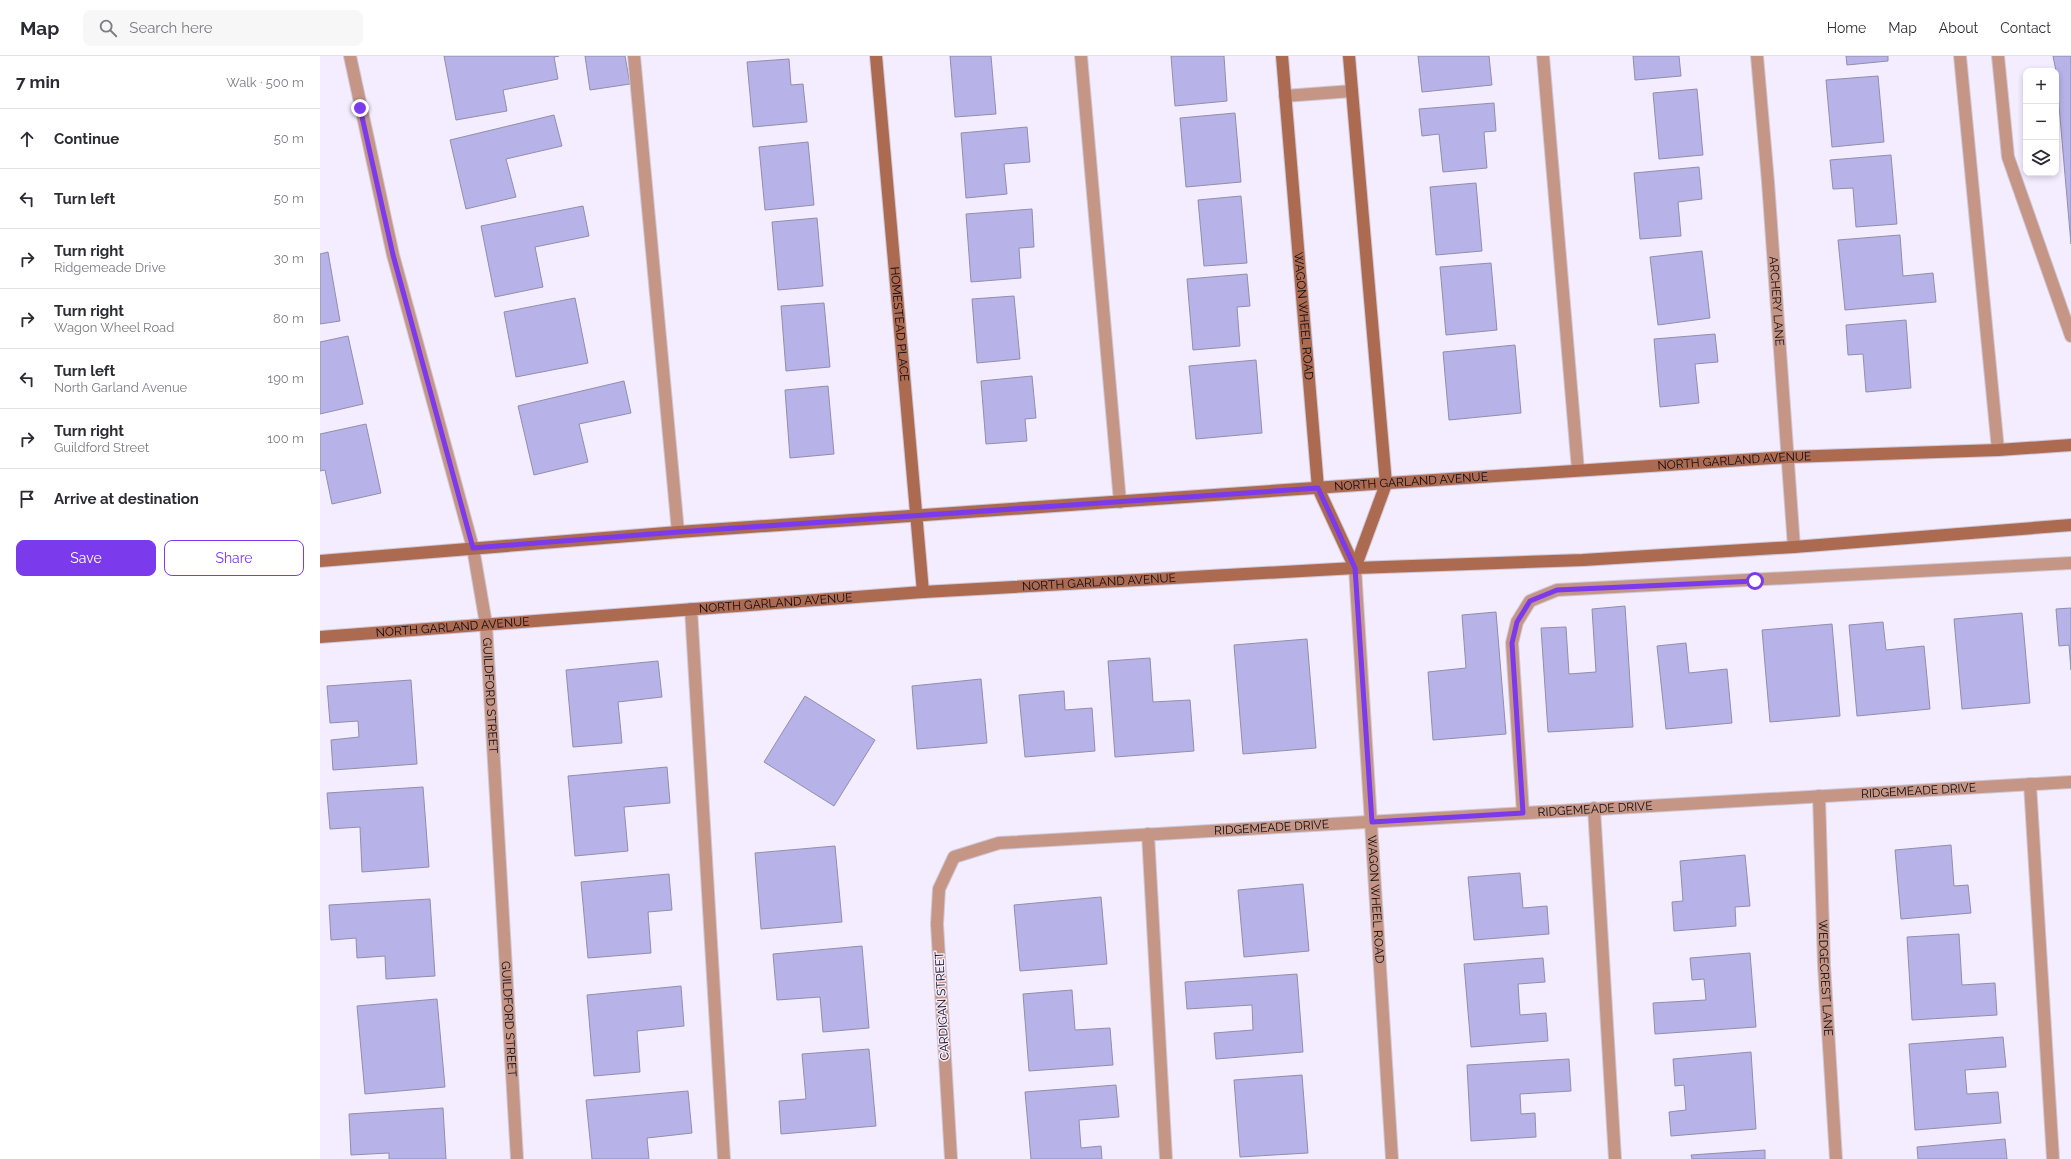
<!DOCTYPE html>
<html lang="en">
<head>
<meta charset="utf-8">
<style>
	:root { --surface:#fff; --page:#f7f7f7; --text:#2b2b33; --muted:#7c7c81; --line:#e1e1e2; --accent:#7c3aed }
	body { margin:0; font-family:Raleway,sans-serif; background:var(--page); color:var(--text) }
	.controls { position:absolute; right:12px; top:12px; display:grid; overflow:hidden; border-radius:8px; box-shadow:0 2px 6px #0003 }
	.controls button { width:36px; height:36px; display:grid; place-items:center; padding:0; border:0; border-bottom:1px solid var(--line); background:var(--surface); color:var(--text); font:20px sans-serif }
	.stop { position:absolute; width:12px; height:12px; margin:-9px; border:3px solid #7c3aed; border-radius:50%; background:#fff }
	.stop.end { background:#7c3aed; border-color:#fff; box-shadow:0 1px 4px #0008 }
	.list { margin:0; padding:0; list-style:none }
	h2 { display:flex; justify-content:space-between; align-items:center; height:52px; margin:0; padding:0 16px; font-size:17px }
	h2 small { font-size:13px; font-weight:400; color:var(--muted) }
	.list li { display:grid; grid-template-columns:26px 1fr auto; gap:12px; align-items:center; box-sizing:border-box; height:60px; padding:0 16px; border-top:1px solid var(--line) }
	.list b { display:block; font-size:15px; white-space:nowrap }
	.list p { margin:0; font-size:13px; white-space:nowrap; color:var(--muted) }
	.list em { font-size:13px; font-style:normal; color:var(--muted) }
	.actions { display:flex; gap:8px; padding:12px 16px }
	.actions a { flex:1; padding:9px 0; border:1px solid var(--accent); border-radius:8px; text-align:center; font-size:14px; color:var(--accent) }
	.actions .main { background:var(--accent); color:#fff }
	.icon { flex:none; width:22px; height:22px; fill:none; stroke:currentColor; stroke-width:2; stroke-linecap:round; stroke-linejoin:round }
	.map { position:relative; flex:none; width:1751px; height:1103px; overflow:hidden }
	header { display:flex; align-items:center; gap:24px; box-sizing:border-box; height:56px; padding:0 20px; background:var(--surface); border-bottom:1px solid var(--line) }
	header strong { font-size:19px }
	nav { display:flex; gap:22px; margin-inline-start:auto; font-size:14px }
	.search { width:280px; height:36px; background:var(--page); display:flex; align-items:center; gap:10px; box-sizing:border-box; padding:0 14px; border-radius:8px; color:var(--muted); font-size:15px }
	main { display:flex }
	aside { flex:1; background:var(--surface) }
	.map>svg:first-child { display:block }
</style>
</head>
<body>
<header>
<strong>Map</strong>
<div class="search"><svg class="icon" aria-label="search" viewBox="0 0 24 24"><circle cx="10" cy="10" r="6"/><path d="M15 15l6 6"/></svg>Search here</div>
<nav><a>Home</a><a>Map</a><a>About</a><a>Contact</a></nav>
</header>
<main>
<aside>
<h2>7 min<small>Walk · 500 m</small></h2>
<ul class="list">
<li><svg class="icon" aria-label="ahead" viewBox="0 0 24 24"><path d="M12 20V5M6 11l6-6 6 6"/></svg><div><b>Continue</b></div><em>50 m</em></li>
<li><svg class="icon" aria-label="left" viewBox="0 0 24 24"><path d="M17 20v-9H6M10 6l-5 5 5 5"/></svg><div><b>Turn left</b></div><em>50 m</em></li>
<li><svg class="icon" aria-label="right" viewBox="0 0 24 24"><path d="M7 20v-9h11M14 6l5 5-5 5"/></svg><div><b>Turn right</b><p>Ridgemeade Drive</p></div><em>30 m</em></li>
<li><svg class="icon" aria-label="right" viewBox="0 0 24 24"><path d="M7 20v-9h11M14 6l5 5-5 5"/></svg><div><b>Turn right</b><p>Wagon Wheel Road</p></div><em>80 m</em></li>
<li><svg class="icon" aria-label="left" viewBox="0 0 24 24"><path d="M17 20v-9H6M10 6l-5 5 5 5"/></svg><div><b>Turn left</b><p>North Garland Avenue</p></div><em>190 m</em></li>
<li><svg class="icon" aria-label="right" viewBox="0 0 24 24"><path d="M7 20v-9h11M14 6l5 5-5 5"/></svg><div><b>Turn right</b><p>Guildford Street</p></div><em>100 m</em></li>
<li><svg class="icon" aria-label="arrive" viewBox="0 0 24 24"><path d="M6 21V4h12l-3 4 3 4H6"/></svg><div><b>Arrive at destination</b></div></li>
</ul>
<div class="actions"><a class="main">Save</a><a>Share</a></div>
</aside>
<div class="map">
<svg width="1751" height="1103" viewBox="0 0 1751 1103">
	<rect width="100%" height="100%" fill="#f4ecff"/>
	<g fill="#b7b2e7" stroke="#918eac">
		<path d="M124,0h115l-5,1 4,22 -55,11 4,21 -51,9z"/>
		<path d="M265,0h40l5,28 -40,6z"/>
		<path d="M630,0h41l5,58 -41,3z"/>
		<path d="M851,0h53l3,45 -52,5z"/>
		<path d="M1098,0h71l3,29 -70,7z"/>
		<path d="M1313,0h46l2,20 -46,4z"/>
		<path d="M1526,0h42v5l-41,4z"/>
		<path d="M1733,0h18v188l-15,-173z"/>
		<path d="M469,3l2,26 12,-1 4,38 -54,5 -6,-65z"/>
		<path d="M1558,20l6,66 -52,5 -6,-67z"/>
		<path d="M1377,33l6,66 -44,4 -6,-66z"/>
		<path d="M1174,47l2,28 -12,1 3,36 -44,4 -4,-38 -17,2 -3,-27z"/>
		<path d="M915,57l6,69 -55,5 -6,-69z"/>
		<path d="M234,59l8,31 -56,13 10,38 -50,12 -16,-69z"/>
		<path d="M707,71l3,35 -26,2 3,30 -41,4 -5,-65z"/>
		<path d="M488,86l6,63 -49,5 -6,-63z"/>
		<path d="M1571,99l6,69 -41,3 -3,-39 -20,1 -3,-29z"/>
		<path d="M1379,111l3,32 -24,3 3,34 -41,3 -6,-66z"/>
		<path d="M1156,127l6,68 -46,4 -6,-68z"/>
		<path d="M921,140l6,67 -43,3 -6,-66z"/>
		<path d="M263,150l6,30 -54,11 8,40 -48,10 -14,-71z"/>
		<path d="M712,153l2,38 -15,1 2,30 -50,4 -5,-68z"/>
		<path d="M497,162l6,68 -45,4 -6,-68z"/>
		<path d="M1580,179l3,41 30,-3 3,29 -91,8 -7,-70z"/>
		<path d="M1382,195l8,67 -52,7 -8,-68z"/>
		<path d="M8,196l12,69 -20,3v-70z"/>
		<path d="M1171,207l6,67 -51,5 -6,-68z"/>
		<path d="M927,218l3,32 -13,1 3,39 -47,4 -6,-71z"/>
		<path d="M694,240l6,63 -43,4 -5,-64z"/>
		<path d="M255,242l13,65 -72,14 -12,-65z"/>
		<path d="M504,247l6,64 -44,4 -5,-65z"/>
		<path d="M1586,264l5,68 -45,4 -3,-38 -15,1 -2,-30z"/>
		<path d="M1395,278l3,28 -23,2 4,39 -39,4 -6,-68z"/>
		<path d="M28,280l15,68 -43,10v-72z"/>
		<path d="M1195,289l6,68 -72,7 -6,-68z"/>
		<path d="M936,304l6,73 -66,6 -7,-73z"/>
		<path d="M712,320l4,42 -11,1 2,22 -41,3 -5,-63z"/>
		<path d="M304,325l7,32 -52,11 9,38 -54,13 -16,-69z"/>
		<path d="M508,330l6,68 -44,4 -5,-68z"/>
		<path d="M46,368l15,69 -49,11 -7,-34 -5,1v-37z"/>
		<path d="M1305,550l8,121 -85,5 -7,-104 25,-1 3,47 27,-2 -4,-63z"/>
		<path d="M1751,552v62l-2,-25 -10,1 -3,-37z"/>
		<path d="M1176,556l10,122 -73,6 -5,-68 38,-4 -4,-53z"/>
		<path d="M1702,557l8,90 -68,6 -8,-90z"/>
		<path d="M1563,566l3,28 38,-4 6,63 -73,7 -8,-91z"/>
		<path d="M1512,568l8,92 -70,6 -8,-92z"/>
		<path d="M987,583l9,109 -73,6 -9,-109z"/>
		<path d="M1366,587l3,30 38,-4 5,54 -66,6 -9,-83z"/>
		<path d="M830,602l3,44 37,-2 4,51 -79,6 -7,-96z"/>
		<path d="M338,605l4,36 -44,5 4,41 -49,4 -7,-77z"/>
		<path d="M661,623l6,64 -70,6 -5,-63z"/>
		<path d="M91,624l6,84 -84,6 -2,-30 28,-3 -1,-16 -28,2 -3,-37z"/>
		<path d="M744,635l1,19 27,-2 3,43 -70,6 -6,-62z"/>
		<path d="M485,640l70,44 -41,66 -70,-44z"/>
		<path d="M347,711l3,36 -46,4 4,44 -53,5 -7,-80z"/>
		<path d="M103,731l6,80 -67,5 -2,-45 -30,2 -3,-36z"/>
		<path d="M1631,789l3,41 14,-1 3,28 -70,6 -6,-69z"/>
		<path d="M515,790l7,76 -81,7 -6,-76z"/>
		<path d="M1425,799l5,51 -15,1 1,19 -62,5 -2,-29 11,-1 -3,-40z"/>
		<path d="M1200,817l3,35 24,-2 2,28 -75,6 -6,-63z"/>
		<path d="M349,818l3,36 -24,2 3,41 -63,5 -7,-76z"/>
		<path d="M983,828l6,67 -65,6 -6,-67z"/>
		<path d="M781,841l6,67 -87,7 -6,-66z"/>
		<path d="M110,843l5,77 -49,3 -1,-23 -28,2 -1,-20 -25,2 -2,-35z"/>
		<path d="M1639,878l3,51 33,-2 2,32 -85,5 -5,-83z"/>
		<path d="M542,890l7,82 -46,4 -3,-35 -43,3 -4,-46z"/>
		<path d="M1430,897l6,74 -101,7 -2,-31 53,-3 -2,-21 -12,1 -2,-22z"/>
		<path d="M1223,902l2,24 -27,2 2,31 26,-2 2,28 -77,6 -7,-83z"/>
		<path d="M977,918l6,78 -87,7 -2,-26 39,-3 -1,-25 -65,4 -2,-27z"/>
		<path d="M361,930l3,40 -47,5 3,41 -46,4 -7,-81z"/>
		<path d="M752,934l3,40 35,-2 3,37 -84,6 -6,-77z"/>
		<path d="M117,943l8,88 -80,7 -8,-88z"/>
		<path d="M1683,981l3,30 -41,3 2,24 31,-2 3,31 -86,7 -6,-86z"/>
		<path d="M549,993l7,77 -95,8 -2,-33 27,-2 -4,-45z"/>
		<path d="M1431,996l5,77 -85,7 -2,-24 17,-2 -2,-25 -9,1 -2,-27z"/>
		<path d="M1249,1003l2,32 -51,3 1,20 14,-1 1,24 -65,4 -4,-76z"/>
		<path d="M982,1019l6,78 -68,4 -6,-77z"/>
		<path d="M796,1029l3,32 -40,3 2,28 20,-2 1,13h-71l-6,-67z"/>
		<path d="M368,1035l4,42 -45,5 2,21h-57l-6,-59z"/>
		<path d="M123,1052l3,51h-57v-6l-38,2 -2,-41z"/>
		<path d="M1685,1083l2,20h-89l-1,-12z"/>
		<path d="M1445,1094v9h-73l-1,-4z"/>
	</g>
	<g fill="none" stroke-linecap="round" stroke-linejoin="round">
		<defs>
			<g id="lane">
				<path d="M314,0l44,476"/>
				<path d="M761,0l39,446"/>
				<path d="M1223,0l35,414"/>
				<path d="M1640,0l38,394"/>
				<path d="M1678,0l10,101 63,179"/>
				<path d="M371,553l33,550"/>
				<path d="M1710,728l23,375"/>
				<path d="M1274,752l21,351"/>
				<path d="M1203,757l-11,-170 5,-21 13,-21 27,-11 514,-27"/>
				<path d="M828,778l18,325"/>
			</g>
			<g id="street">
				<path id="s1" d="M30,0l43,199 80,293 13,76 31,535"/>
				<path id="s2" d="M1437,0l11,126 26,365"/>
				<path d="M965,40l67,-5"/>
				<path id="s3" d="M1035,512l37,591"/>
				<path id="s4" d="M1499,740l5,169 12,194"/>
				<path id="s5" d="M631,1103l-14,-235 2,-35 15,-32 45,-14 1072,-61"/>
			</g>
			<g id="secondary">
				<path id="s6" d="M556,0l47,536"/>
				<path id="s7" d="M962,0l36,432 37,80"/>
				<path d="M1029,0l37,428 -31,84"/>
				<path id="s8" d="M0,505l358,-29 680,-47 430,-28 210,-7 73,-5"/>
				<path id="s9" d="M0,581l603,-45 432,-24 228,-8 211,-13 277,-22"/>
			</g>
		</defs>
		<use href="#lane" stroke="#cfc8d9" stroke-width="14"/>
		<use href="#street" stroke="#cfc8d9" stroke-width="14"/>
		<use href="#secondary" stroke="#cfc8d9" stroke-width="14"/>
		<use href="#lane" stroke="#c59685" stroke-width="12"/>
		<use href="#street" stroke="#c59685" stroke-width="12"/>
		<use href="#secondary" stroke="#ac6a51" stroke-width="12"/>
	</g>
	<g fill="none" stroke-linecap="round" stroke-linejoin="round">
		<path stroke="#7c3aed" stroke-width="5" d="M40,52l33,147 80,293 205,-16 640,-44 37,80 17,254 151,-9 -11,-170 5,-21 13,-21 27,-11 198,-9"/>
	</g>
	<g text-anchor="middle" stroke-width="3" stroke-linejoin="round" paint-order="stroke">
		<g font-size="12" fill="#0e0a14" stroke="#f4ecff">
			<text dy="4" stroke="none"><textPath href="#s2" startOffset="246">ARCHERY LANE</textPath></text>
			<text dy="4" stroke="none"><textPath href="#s7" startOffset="261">WAGON WHEEL ROAD</textPath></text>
			<text dy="4" stroke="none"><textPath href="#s6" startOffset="269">HOMESTEAD PLACE</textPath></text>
			<text dy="4" stroke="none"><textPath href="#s8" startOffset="1418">NORTH GARLAND AVENUE</textPath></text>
			<text dy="4" stroke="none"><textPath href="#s8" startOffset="1094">NORTH GARLAND AVENUE</textPath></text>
			<text dy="4" stroke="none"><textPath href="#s9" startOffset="781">NORTH GARLAND AVENUE</textPath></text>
			<text dy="4" stroke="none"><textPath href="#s9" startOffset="457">NORTH GARLAND AVENUE</textPath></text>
			<text dy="4" stroke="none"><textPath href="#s9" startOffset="133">NORTH GARLAND AVENUE</textPath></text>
			<text dy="4" stroke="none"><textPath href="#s1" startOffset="656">GUILDFORD STREET</textPath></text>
			<text dy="4" stroke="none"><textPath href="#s5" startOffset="1274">RIDGEMEADE DRIVE</textPath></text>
			<text dy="4" stroke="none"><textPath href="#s5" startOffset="950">RIDGEMEADE DRIVE</textPath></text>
			<text dy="4" stroke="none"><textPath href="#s5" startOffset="626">RIDGEMEADE DRIVE</textPath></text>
			<text dy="4" stroke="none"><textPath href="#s3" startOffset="332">WAGON WHEEL ROAD</textPath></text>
			<text dy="4" stroke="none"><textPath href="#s4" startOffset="182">WEDGECREST LANE</textPath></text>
			<text transform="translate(622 950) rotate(-93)" y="4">CARDIGAN STREET</text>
			<text dy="4" stroke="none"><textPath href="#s1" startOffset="980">GUILDFORD STREET</textPath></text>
		</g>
	</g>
</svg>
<div class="controls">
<button>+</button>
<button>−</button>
<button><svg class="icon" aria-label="layers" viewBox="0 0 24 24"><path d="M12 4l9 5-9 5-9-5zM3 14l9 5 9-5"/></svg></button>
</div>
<div class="stop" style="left:1435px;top:525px"></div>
<div class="stop end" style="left:40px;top:52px"></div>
</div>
</main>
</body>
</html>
